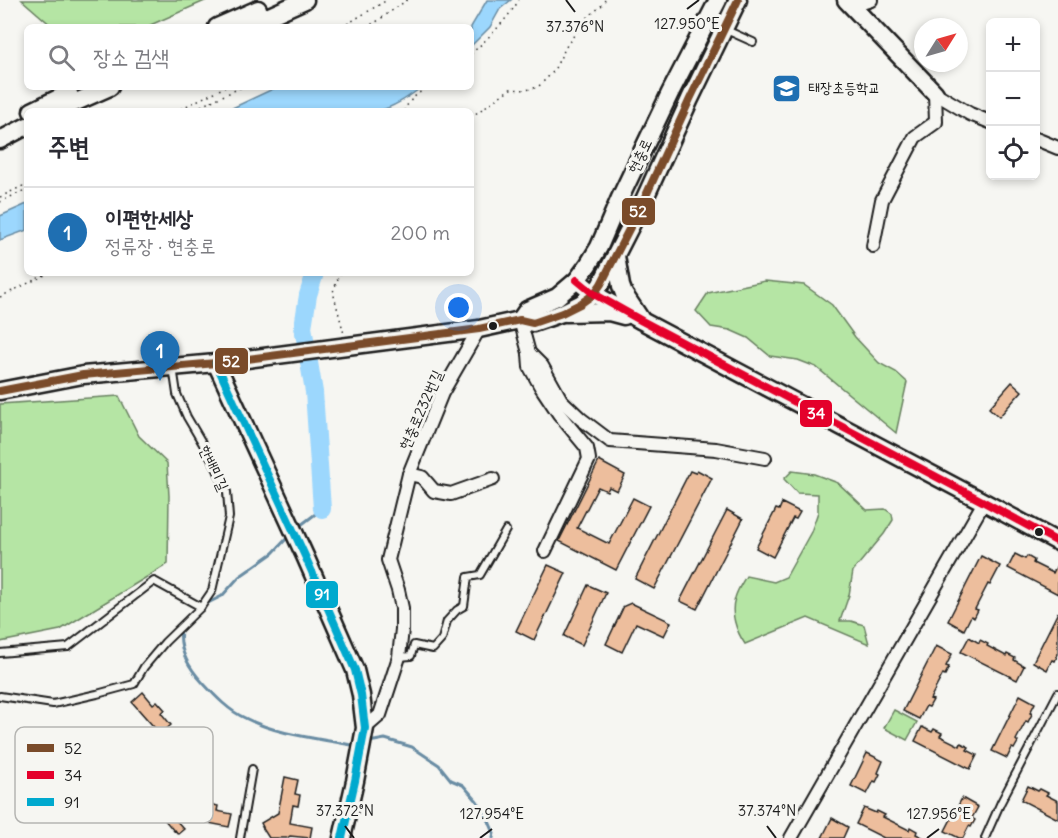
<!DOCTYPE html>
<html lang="ko">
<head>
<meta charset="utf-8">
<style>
	:root { --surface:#fff; --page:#f2f2f3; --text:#2b2b33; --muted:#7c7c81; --line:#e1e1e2; --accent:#1f6fb2 }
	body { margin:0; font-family:Delius,"Poor Story",sans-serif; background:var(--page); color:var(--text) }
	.controls { position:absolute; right:18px; top:18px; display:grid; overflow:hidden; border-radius:9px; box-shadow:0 3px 9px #0003 }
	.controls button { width:54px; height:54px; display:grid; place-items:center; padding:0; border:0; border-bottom:2px solid var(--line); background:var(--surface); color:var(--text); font:30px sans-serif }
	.compass { position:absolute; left:914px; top:18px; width:54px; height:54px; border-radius:50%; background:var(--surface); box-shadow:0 3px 9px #0003; rotate:53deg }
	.you { position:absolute; left:459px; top:308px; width:21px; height:21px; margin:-15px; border:4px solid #fff; border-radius:50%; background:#1a73e8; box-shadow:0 0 0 9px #1a73e833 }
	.badge { display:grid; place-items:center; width:39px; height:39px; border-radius:50%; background:var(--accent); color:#fff; font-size:20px; font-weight:700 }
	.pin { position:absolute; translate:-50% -50px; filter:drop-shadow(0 2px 3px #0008) }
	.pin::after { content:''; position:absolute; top:32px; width:21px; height:18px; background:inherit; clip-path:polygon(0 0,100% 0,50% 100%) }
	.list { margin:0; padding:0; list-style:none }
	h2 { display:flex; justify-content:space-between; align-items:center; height:78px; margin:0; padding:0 24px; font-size:26px }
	h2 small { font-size:20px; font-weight:400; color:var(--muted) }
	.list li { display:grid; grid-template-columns:39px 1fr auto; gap:18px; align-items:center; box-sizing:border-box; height:90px; padding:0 24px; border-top:2px solid var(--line) }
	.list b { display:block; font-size:22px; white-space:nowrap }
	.list p { margin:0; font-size:20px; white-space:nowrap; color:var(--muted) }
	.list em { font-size:20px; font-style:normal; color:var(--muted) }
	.icon { flex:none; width:33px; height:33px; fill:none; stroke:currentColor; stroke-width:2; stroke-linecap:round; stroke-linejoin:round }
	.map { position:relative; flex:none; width:1058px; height:838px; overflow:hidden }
	.search { position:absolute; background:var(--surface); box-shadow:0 3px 9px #0003; left:24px; top:24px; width:450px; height:66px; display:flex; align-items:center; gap:15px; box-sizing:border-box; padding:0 21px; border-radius:9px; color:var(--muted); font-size:22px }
	.panel { position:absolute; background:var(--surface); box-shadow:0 3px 9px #0003; left:24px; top:108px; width:450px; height:168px; border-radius:9px }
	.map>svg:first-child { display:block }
</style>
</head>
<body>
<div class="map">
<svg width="1058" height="838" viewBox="0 0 1058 838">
	<rect width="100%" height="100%" fill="#f6f6f2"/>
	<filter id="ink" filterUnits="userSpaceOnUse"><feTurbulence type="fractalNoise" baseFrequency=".0167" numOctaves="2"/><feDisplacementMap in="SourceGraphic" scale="12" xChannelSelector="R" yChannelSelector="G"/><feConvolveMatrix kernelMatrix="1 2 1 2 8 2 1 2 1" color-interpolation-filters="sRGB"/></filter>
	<g filter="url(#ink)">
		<g fill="#b5e5a4" stroke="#688060" stroke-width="1.5">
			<path d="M22,0h185l-61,27h-93z"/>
			<path d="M765,281l39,4 28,20 23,32 24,26 17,9 11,10 -11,51 -80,-66 -18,-7 -28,-4 -22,-18 -18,-8 -19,-3 -15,-16 12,-18z"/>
			<path d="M119,396l20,40 28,27 2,33 -1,68 -108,66 -60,12v-238z"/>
			<path d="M792,471l22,3 24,9 29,27 18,-1 7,5 1,6 -9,14 -31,37 -4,24 -9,26h11l13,4 5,19 -61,-26 -63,26c-9,-13 -15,-31 -10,-46 2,-8 7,-15 11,-22l28,6 12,-5 25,-45 7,-20v-18l-21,-1 -13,-14z"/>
			<path d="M894,710l23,12 -10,18 -23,-12z"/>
		</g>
		<g fill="#9cd7fd" stroke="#698ca3" stroke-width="1.5">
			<path d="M487,0h24l-11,9 -10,18 -19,19v-19z"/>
			<path d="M277,87h145c-14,10 -27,20 -44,24h-152z"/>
			<path d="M27,204v26l-27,10v-24z"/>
		</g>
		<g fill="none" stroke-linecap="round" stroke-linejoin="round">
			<g stroke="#698ca3" stroke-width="3">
				<path d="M297,528l25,-19"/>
				<path d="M206,604l16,-8 17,-19 34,-24 15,-16"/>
				<path d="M181,630c-3,20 9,39 22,53 12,13 26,28 42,35 33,17 71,20 107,27l4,-1"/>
				<path d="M369,742l16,-3 27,8 27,18 12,15 12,5 14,16 11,18 6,14 -1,5"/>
			</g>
			<path stroke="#9cd7fd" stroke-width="18" d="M315,273l-7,22 -5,32 11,65 8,117"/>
		</g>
		<g fill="#edbe9d" stroke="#1c1c1c" stroke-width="1.5">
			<path d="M1012,382l10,9 -23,26 -10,-9z"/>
			<path d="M599,461l26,14 -8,16 -8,-4 -2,4 -9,-4 -21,41 32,16 24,-46 16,8 -33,64 -57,-29z"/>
			<path d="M697,470l15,8 -58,111 -19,-10 55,-108 5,2z"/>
			<path d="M782,503l18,9 -4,7 -3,-1 -20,39 -17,-9 20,-39 3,1z"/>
			<path d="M727,510l16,9 -46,90 -17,-8z"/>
			<path d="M1015,554l10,5 2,-3 7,4 -1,3 20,10 5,-10v31l-50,-26z"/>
			<path d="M981,556l19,10 -10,19 -2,-1 -13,25 3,1 -4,8 -3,-2 -7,14 -16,-9z"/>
			<path d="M548,565l18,8 -32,67 -18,-9z"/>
			<path d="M588,585l18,8 -24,52 -18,-9z"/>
			<path d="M631,603l40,19 -7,14 -28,-13 -14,29 -16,-8 18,-38z"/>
			<path d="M1058,612v42l-3,7 -3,-1 -5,10 -14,-8z"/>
			<path d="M969,637l10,6 1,-3 8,4 -1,2 19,10 1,-2 8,4 -1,2 10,6 -7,14 -56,-28z"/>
			<path d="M936,646l16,8 -6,12 3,1 -4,8 -2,-1 -13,25 3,1 -4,7 -3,-1 -7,13 -16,-8z"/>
			<path d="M143,692l10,12 4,-3 8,9 -4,3 10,12 -10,9 13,3 -3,16 5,1 -2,11 -5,-1 -3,15 -14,-2 8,-43 -28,-32z"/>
			<path d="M1020,695l15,8 -5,10 2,1 -4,8 -2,-1 -10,19 2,2 -4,7 -2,-1 -5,10 -15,-7z"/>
			<path d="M922,727l10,5 2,-3 8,4 -2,3 20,10 1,-3 8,4 -2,3 10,5 -7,14 -55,-28z"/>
			<path d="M867,753l16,8 -5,12 2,1 -4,8 -2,-1 -7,13 -16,-8z"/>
			<path d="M285,777l13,3 -3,14 5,1 -2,11 -5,-1 -3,18 22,4 -2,11 -20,-2 -3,2h-18l-7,-11h1l-2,-4 17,-10z"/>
			<path d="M1028,786l10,5 2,-2 8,4 -2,2 12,6v18l-37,-19z"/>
			<path d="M962,798l16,9 -6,11 3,2 -4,7 -2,-1 -6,12h-4l-14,-7z"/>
			<path d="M168,802l2,3 3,-3 4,4 4,-3 24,5 1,-5 12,3 -1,5 15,3 -3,13 -57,-11 12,13 -6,5 -3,-4 -1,1 -15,-18h-4l3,-3 -1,-1z"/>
			<path d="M864,808l12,5 1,-2 8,4 -2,2 26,13 1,-3 7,4 -1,3 8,4h-40l-28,-14z"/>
			<path d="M832,818l16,9 -5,11h-21z"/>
		</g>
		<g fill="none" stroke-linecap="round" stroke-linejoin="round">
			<defs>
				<g id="lane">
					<path d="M724,29l29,13"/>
					<path d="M0,653l68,-6 86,-66 47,26"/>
					<path d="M399,657l12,-1 3,-11 19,4 9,-10 5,-18 10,-11 7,-4 4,-29 12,-2 26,-45"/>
					<path d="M0,696l53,8 44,-10 37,-10 10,-17 21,-25 36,-35 11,-16 17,-74 -2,-25 -13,-29 -27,-46 -10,-23 -4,-27"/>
					<path d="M240,838l12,-69"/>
					<path d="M985,838l16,-36 57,-109"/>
				</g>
				<g id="street">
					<path d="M852,6l19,-6"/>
					<path d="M935,93l35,21 20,8"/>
					<path d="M1036,139l22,9"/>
					<path d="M873,246l9,-46 33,-63 21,-15 -1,-29"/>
					<path d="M520,320l9,33 1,14 11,20 18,27 28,34 2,11 -44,92"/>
					<path d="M529,353l13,13 19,34 20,19 29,22 106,8 49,9"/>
					<path d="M409,474l13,3 12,14 17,3 42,-15"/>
					<path d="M365,728l15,-13 19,-58 3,-28v-21l-4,-18 -10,-30 21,-86 33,-81 37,-64"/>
					<path d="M791,838l193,-336"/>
				</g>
				<g id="secondary">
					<path d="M846,0l89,93"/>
					<path d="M217,27l41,-18"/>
					<path d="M245,27l60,-27"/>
					<path d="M32,111l37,-18"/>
					<path d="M56,111l54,-24"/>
					<path d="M0,140l27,-14"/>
					<path d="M616,256l5,30 3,8 16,24"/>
					<path d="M577,280l17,14 48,27 342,181 74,40"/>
					<path d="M566,313l43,-1 15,4"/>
					<path d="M520,320l7,-10 30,-13 20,-17 11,-15 11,-18 21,-49 50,-105 48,-93"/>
					<path d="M216,363l89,193 50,114 6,25 4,33 -10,53 -13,57"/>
					<path d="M0,391l83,-16 133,-12 263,-34 41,-9 13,3 29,-10 18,-9 14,-10 7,-10 43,-84 46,-101 48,-99"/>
				</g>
			</defs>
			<use href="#lane" stroke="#1c1c1c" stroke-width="10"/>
			<use href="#street" stroke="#1c1c1c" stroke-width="16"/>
			<use href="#secondary" stroke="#1c1c1c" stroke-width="21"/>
			<g stroke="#1c1c1c" stroke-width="1.5" stroke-dasharray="1.5 4.5" stroke-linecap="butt">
				<path d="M342,27l45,-27"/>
				<path d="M366,27l10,-5 31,-22"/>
				<path d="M471,54c18,-17 35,-33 48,-54"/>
				<path d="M176,111l49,-24"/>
				<path d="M190,111l52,-24"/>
				<path d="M404,111c5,-11 14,-18 24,-24"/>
				<path d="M471,117l39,-28 16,1 12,-3 15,-15 14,-27 18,-25 16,-14 4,-6"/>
				<path d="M0,197l27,-13"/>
				<path d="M0,202l27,-13"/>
				<path d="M340,273l-7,19 11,42"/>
				<path d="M0,297l49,-24"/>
			</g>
			<use href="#lane" stroke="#f6f6f2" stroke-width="6"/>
			<use href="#street" stroke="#f6f6f2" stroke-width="12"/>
			<use href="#secondary" stroke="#f6f6f2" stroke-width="16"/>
			<defs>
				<path id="bus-1" d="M0,391l83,-16 133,-12 263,-34 41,-9 13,3 29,-10 18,-9 14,-10 7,-10 43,-84 46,-101 48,-99"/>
				<path id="bus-2" d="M577,280l17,14 48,27 342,181 74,40"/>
				<path id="bus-3" d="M216,363l89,193 50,114 6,25 4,33 -10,53 -13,57"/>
			</defs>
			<use href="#bus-1" stroke="#f6f6f2" stroke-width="12"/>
			<use href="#bus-2" stroke="#f6f6f2" stroke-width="12"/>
			<use href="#bus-3" stroke="#f6f6f2" stroke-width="12"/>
			<use href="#bus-1" stroke="#7a4b2a" stroke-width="8"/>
			<use href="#bus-2" stroke="#e4002b" stroke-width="8"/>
			<use href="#bus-3" stroke="#00a9ce" stroke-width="8"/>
		</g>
	</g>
	<path fill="none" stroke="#1c1c1c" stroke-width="2" d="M566,0l9,12M687,9l12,-9M345,826l9,12M767,826l9,12M480,838l12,-9M927,838l12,-9"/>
	<defs>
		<symbol id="school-square" viewBox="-11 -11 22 22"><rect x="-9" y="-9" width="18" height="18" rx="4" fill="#1f6fb2" stroke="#f6f6f2"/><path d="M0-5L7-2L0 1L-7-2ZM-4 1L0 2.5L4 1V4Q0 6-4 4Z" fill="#fff"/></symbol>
	</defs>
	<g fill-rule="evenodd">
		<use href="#school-square" x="770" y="72" width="33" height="33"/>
	</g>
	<g fill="#1c1c1c" stroke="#f6f6f2" stroke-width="2">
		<circle cx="493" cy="326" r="5"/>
		<circle cx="1039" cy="532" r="5"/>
	</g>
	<g text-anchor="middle" stroke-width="6" stroke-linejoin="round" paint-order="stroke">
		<g font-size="15" fill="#1c1c1c" stroke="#f6f6f2" text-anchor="start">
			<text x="808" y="93">태장초등학교</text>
		</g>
		<g font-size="15" fill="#1c1c1c" stroke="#f6f6f2">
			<text transform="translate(640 156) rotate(-65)" y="5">현충로</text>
			<text transform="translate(421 410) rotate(-66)" y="5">현충로232번길</text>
			<text transform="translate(214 468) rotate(65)" y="5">한배미길</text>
		</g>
	</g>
	<rect x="15" y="727" width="198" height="96" rx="9" fill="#f6f6f2" stroke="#b5b5b2" stroke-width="1.5"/>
	<rect x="27" y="744" width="27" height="8" fill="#7a4b2a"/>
	<rect x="27" y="771" width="27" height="8" fill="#e4002b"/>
	<rect x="27" y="798" width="27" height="8" fill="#00a9ce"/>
	<g font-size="16" fill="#1c1c1c">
		<text x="64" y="754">52</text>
		<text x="64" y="781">34</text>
		<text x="64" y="808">91</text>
	</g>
	<g font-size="15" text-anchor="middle" fill="#1c1c1c" stroke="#f6f6f2" stroke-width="6" stroke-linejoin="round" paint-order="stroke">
		<text x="687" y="29">127.950°E</text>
		<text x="575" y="32">37.376°N</text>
		<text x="345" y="816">37.372°N</text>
		<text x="767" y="816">37.374°N</text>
		<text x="492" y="819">127.954°E</text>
		<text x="939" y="819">127.956°E</text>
	</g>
	<g stroke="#f6f6f2" stroke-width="2">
		<rect x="621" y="197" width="35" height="29" rx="6" fill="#7a4b2a"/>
		<rect x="214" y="347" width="35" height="28" rx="6" fill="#7a4b2a"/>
		<rect x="799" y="399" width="34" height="29" rx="6" fill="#e4002b"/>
		<rect x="305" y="580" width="34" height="29" rx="6" fill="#00a9ce"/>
	</g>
	<g font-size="16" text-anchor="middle" font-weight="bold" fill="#fff">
		<text x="638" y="217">52</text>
		<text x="231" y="367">52</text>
		<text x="816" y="419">34</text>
		<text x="322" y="600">91</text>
	</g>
</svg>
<div class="controls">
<button>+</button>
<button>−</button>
<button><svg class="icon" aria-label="locate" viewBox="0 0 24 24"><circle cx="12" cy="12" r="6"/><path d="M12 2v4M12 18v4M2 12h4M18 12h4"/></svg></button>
</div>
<svg class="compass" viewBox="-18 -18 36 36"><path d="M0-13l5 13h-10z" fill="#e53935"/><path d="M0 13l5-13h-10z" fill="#7c7c81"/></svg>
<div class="you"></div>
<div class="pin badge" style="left:160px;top:381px">1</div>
<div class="search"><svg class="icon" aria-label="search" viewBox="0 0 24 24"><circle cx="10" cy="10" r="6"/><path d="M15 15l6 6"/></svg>장소 검색</div>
<section class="panel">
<h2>주변<small></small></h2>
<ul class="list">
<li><span class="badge">1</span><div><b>이편한세상</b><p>정류장 · 현충로</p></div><em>200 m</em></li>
</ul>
</section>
</div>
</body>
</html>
